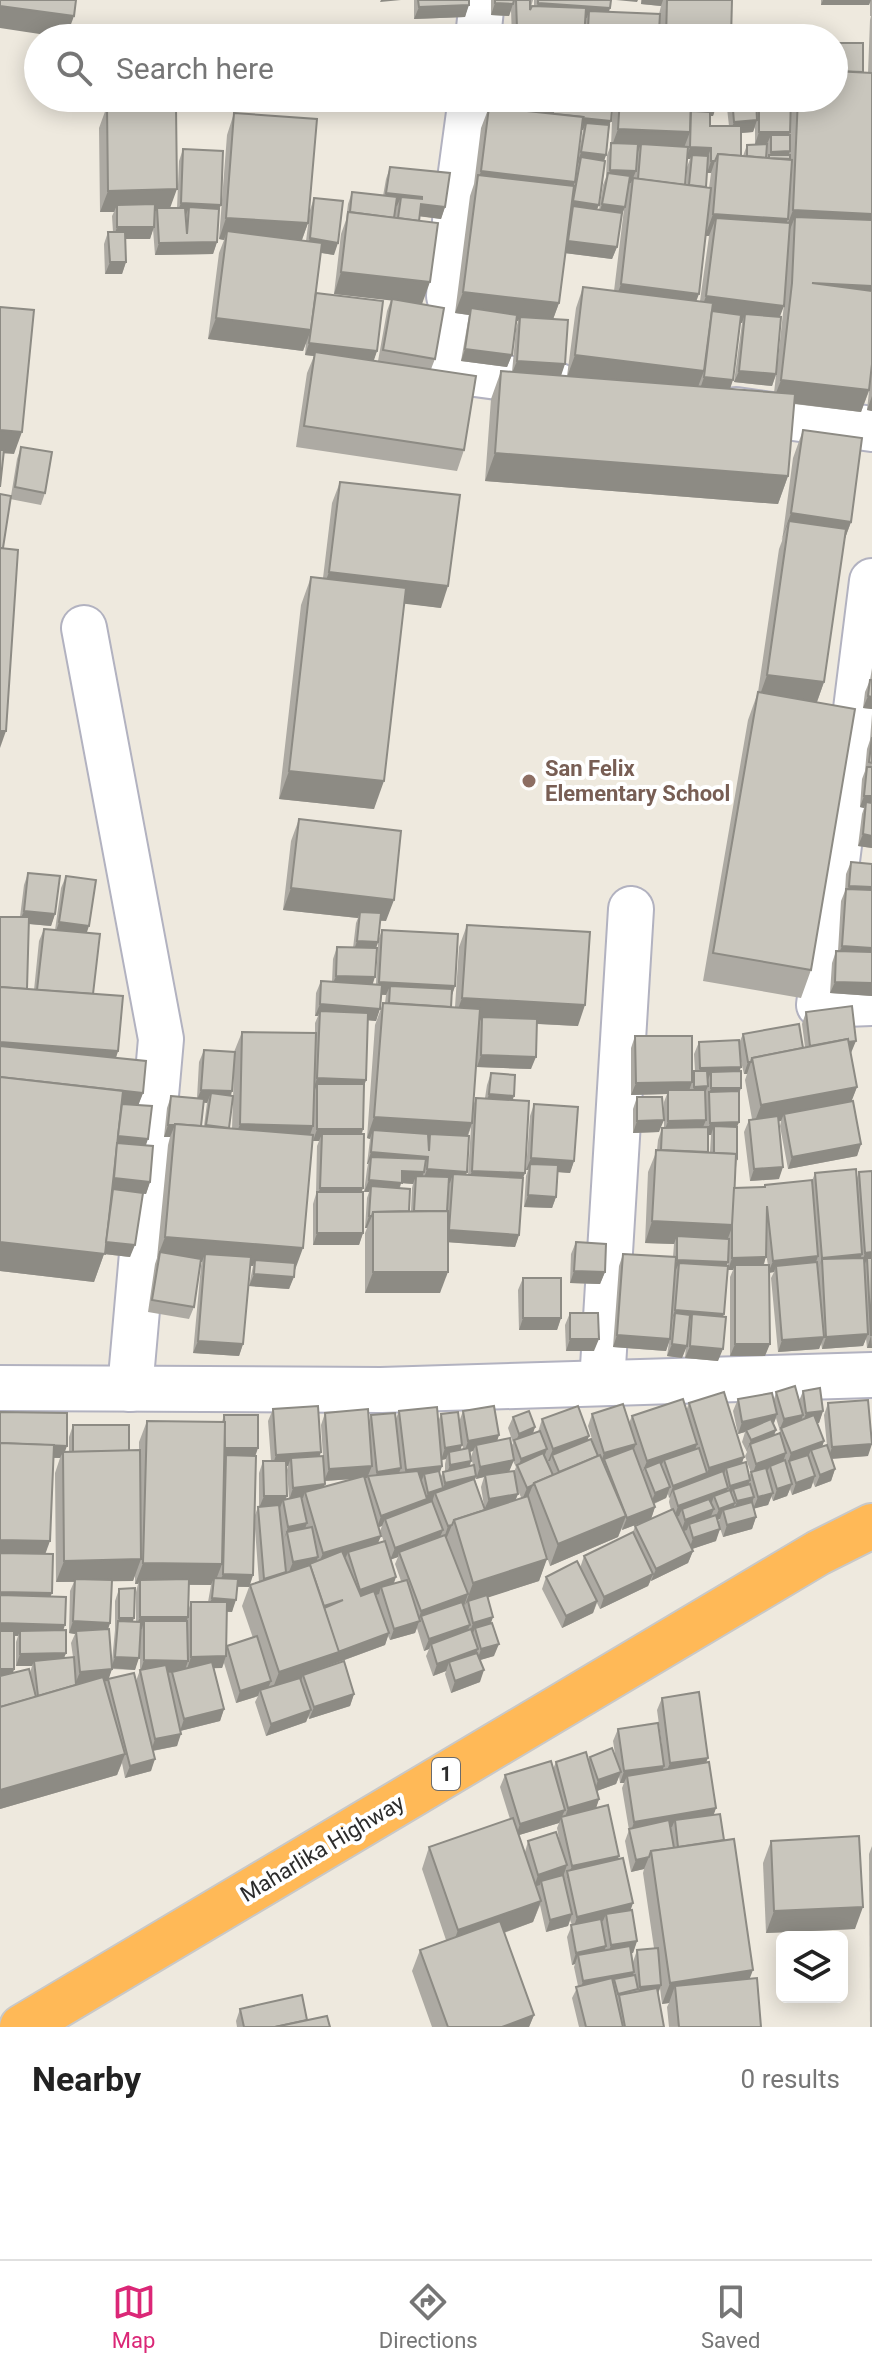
<!DOCTYPE html>
<html lang="en">
<head>
<meta charset="utf-8">
<style>
	:root { --surface:#fff; --page:#f6f6f6; --text:#222; --muted:#767676; --line:#e0e0e0; --accent:#db2777 }
	body { margin:0; font-family:Roboto,sans-serif; background:var(--page); color:var(--text) }
	.controls { position:absolute; right:24px; bottom:24px; display:grid; overflow:hidden; border-radius:12px; box-shadow:0 4px 20px #0003 }
	.controls button { width:72px; height:72px; display:grid; place-items:center; padding:0; border:0; border-bottom:2px solid var(--line); background:var(--surface); color:var(--text); font:40px sans-serif }
	.list { margin:0; padding:0; list-style:none }
	h2 { display:flex; justify-content:space-between; align-items:center; height:104px; margin:0; padding:0 32px; font-size:34px }
	h2 small { font-size:26px; font-weight:400; color:var(--muted) }
	.icon { flex:none; width:44px; height:44px; fill:none; stroke:currentColor; stroke-width:2; stroke-linecap:round; stroke-linejoin:round }
	.map { position:relative; flex:none; width:872px; height:2027px; overflow:hidden }
	.search { position:absolute; background:var(--surface); box-shadow:0 4px 20px #0003; left:24px; right:24px; top:24px; height:88px; display:flex; align-items:center; gap:20px; box-sizing:border-box; padding:0 28px; border-radius:44px; color:var(--muted); font-size:30px }
	.sheet { height:232px; background:var(--surface) }
	nav { display:flex; justify-content:space-around; align-items:center; box-sizing:border-box; height:112px; border-top:2px solid var(--line); background:var(--surface); font-size:22px; color:var(--muted) }
	nav a { display:grid; justify-items:center; gap:4px }
	nav .on { color:var(--accent) }
	.map>svg:first-child { display:block }
</style>
</head>
<body>
<div class="map">
<svg width="872" height="2027" viewBox="0 0 872 2027">
	<rect width="100%" height="100%" fill="#eee9de"/>
	<g fill="none" stroke-linecap="round" stroke-linejoin="round">
		<defs>
			<g id="minor">
				<path d="M478,38l4,-38"/>
				<path d="M471,98l-15,111 -7,87 10,33 -6,42 104,14"/>
				<path d="M736,410l136,19"/>
				<path d="M872,581l-53,424 53,-2"/>
				<path d="M84,628l77,411 -31,350"/>
				<path d="M602,1383l29,-474"/>
				<path d="M0,1388l381,2 491,-15"/>
			</g>
			<path id="highway" d="M22,2027l796,-474 54,-27"/>
		</defs>
		<use href="#minor" stroke="#b2b2c0" stroke-width="48"/>
		<use href="#highway" stroke="#c8c8c8" stroke-width="48"/>
		<use href="#minor" stroke="#fff" stroke-width="44"/>
		<use href="#highway" stroke="#ffb957" stroke-width="44"/>
	</g>
	<g fill="#adaaa3" fill-rule="evenodd">
		<path d="M414,0h55l-4,17 -51,2z"/>
		<path d="M491,0h42l-2,7 3,-1v-6h77l-2,12 50,2 2,-8 -20,-2v-4h91l-1,38h-219l-1,-28 -2,6 -18,-1z"/>
		<path d="M821,0h51v411l-5,-1 2,-19 -8,21 -67,-8 -6,72 -10,28 -293,-23 6,-82 10,-28 11,1 4,-43 2,-8h-2l-4,34 -5,12 -46,-6 8,-46 -14,-2 15,-117 4,-12 7,-56 8,-21 11,1 1,-10h112l-7,57 -2,6 -7,48 2,1 4,-25 3,-8 1,-22 4,-10 2,-47h105l-5,18h-3v10h19l-2,-18 4,-10h25v8l3,-8h75l29,-26 5,1 2,-53 1,-4h-1v-16l-1,5h-48zM755,127v17h12v2l-20,-1 -4,11h-2v-23l12,-1zM581,130h2l-6,34h1l-2,8zM687,159h3l-3,8 -1,18h-1zM707,173h4l-2,15 -3,-1zM624,209l-10,82 -31,-4 -7,21 -9,68 -6,-1 -8,-56 6,-16 6,-50 47,6 5,-12 4,-30zM705,236h4l-9,65h-4zM784,304l-6,55 1,-42zM740,323h2l-8,59 38,4 4,-11 -2,18 -44,-4z"/>
		<path d="M107,106l63,102h7l2,-47 4,-12 36,62 -2,31 -4,12 -58,1 -2,-26 -3,10h-24v23l-4,12h-17l-1,-30 4,-12h5l-1,-16 2,-4h-14l-1,-84z"/>
		<path d="M234,113l74,110 -6,17 4,1 4,-31 4,-12 20,57 -13,-2 -5,40 61,58 -4,10h5l9,-50 4,-11 -57,-6 7,-60 5,-14 2,-16 4,-12 31,4 3,-17 4,-12 55,40 -4,12 -21,-3 2,88 -11,-2 24,57 -4,10 33,81 -7,21 -161,-24 11,-74 7,-17 -9,-1 1,-13 -3,9 -95,-12 11,-86 5,-13 -5,-1 8,-104z"/>
		<path d="M803,430l48,92 -7,19 -20,141 -7,20 -6,268 -10,28 -98,-17 45,-261 10,-28 21,-143 3,-8 11,-83z"/>
		<path d="M21,447l24,46 -4,12 -31,-6 -7,50 -3,-55 11,2 6,-37z"/>
		<path d="M340,482l101,126 -37,-5 -30,206 -95,-10 22,-194 10,-28 12,1 9,-75z"/>
		<path d="M872,668v41l-9,-1 2,-16 5,-12z"/>
		<path d="M872,714v134l-14,-2 4,-32 2,-6 -4,-1 2,-28 3,-8 2,-22 3,-9z"/>
		<path d="M299,819l87,102h-6l-2,20 4,-11 73,56 -3,9 -1,12h4l4,-60 8,-22 111,101 -41,-2 -6,45 -54,-2v-18l-4,57 3,-8h9l2,-13 4,-12 22,27 12,73 -2,5 -4,57 -4,12 -67,-5 -8,51h-75v-60l2,-5h-2l2,-30 2,-6h-5l3,-23 1,-5h-1l3,-25 -3,-1 8,-113 8,-22h2l1,-8h-5l-5,26 -8,-1 -2,60 -2,6 -1,43 -1,5v58l1,41 -4,12h-46v-41l3,-10 1,-48 2,-5h-6l-18,129 -6,19 -40,-3 4,-20h-3l-7,78 -4,12 -46,-3 8,-87 1,-4h-1l-7,45 -5,12 -41,-7 7,-48 2,-6 11,-113 2,-8h-6l3,-29 4,-12 26,2 2,-36 5,-12 30,2 8,-20 73,1v-10l3,-7h-3l1,-23 5,-12 11,1 1,-23 4,-12 16,1 3,-25 2,-5 -75,-8 8,-69zM378,943l-2,41h-3l3,-36zM234,1068l-2,61 -4,-1zM204,1102l3,1 -3,23h-3zM471,1127l-3,48h-2l2,-39zM401,1183l12,1 -1,4 -1,23h-2l-9,-23z"/>
		<path d="M851,862l21,2v132l-42,-3 2,-30 4,-12h2l3,-50 4,-10 1,-17z"/>
		<path d="M28,873l27,41 -4,12 -22,-2 -2,65 7,1 5,-49 5,-12 11,1 6,-42 5,-12 21,57 6,61 25,57 -2,7 27,35 -5,12 8,41 4,36 -4,12 -4,-1 -12,64 -26,-3 -10,28 -94,-11 20,-354 4,-32z"/>
		<path d="M806,1012l45,41 6,34 -6,14 10,43 -4,12 -69,13 -8,-43 1,-5h-3l1,58 -29,2 -6,-49 5,-12 3,-1 -7,-39 2,-6h-3l-4,-17 -1,65 -2,5v31l-3,30 30,-1 1,-2 47,-4 3,-8 42,5 2,-6 13,-1v177h-5l-1,-10 -3,8 -41,3 -1,-6 -2,6 -41,3 -7,-74 3,-6 -5,1 -4,83h-35v-79l3,-7h-5v-8l-1,4 -9,95 -33,-3 1,-12 -4,12 -15,-2 2,-14 -3,9 -53,-4 6,-81 4,-12 50,3 1,-13 -29,-1 3,-71 9,-22 1,-10 4,-12h2v-26l3,-8 -36,1v-47l4,-12 57,39 2,-4h1l-1,-17 5,-12 40,1 4,-9 62,13 -3,-23zM708,1135h3l-1,17h-2zM766,1254l2,11h-4z"/>
		<path d="M637,1097l22,35 -26,1v-24z"/>
		<path d="M534,1104l40,57 -4,12 -12,-1 -2,25 -4,11 -28,-1 2,-31 2,-6h-2l4,-54z"/>
		<path d="M576,1242l29,30 -5,12 -30,-1 1,-29z"/>
		<path d="M523,1278l38,40 -4,12h-38l-1,-40z"/>
		<path d="M570,1313l24,38h-28l-1,-26z"/>
		<path d="M803,1391l20,20 -4,12h-2l7,18 -2,6 5,-1 -3,-31 4,-12 40,53 -36,3 3,10 -4,12 -16,6 -2,-5 -2,6 -19,7 -2,-6 -3,7 -14,5 -2,-5 -3,9 -14,3 2,9 -4,12 -29,8 -5,-15 2,-3 -3,1 -1,21 -24,8 1,2 -5,12 -37,18v-1l-3,6 -48,23 -3,-6 -4,10 -31,15 -20,-39 4,-12 34,-9 4,-12 49,-24 2,-6 36,-16 -2,-8 1,-5 -1,1 -1,-4 -2,4 -12,6 1,3 -4,12 -29,11v-2l-4,9 -68,29 -3,-9 -8,24 -51,16 6,59 -14,4v22l-29,11 -6,-19 1,-3 -13,5 -7,-20 3,-7 -5,2 -7,-23 -2,5 -25,7 -2,-4 -3,9 -51,19 20,30 -4,12 -41,13 -1,-3 -2,6 -40,14 -11,-34 3,-6 -22,7 -12,-40 -2,5h-8l10,41 -4,12 -40,10 -3,15 -24,5 -2,20 -26,7 -3,-15 -5,12 -117,34v-397l64,40h5v-15l4,-12 56,26 10,-1v-8l8,-21 75,1 2,-7 32,41 -1,59 3,-8 1,-1v-33l4,-12h8l-3,-40 5,-12 47,47h3l-2,-31 4,-12 44,8 2,-6 24,6 4,-10 39,11 3,-8 18,8 4,-11 36,24 -2,6 14,6 2,-4 -5,-15 5,-11 22,10 -2,6 5,-1 4,-13 47,17 -2,4 8,9 -7,-23 4,-12 37,9 3,-7 54,-5 3,-8 55,54 -2,6 7,13 2,-3 -6,-17 2,-4 -5,-10 3,-10 -7,2 -5,-23 5,-12h36l2,-7 23,9zM776,1418l4,13 -1,2 -5,3 2,-6 -3,-5zM461,1435l2,14 -2,1zM473,1451l-2,6 2,8 -3,1 1,-5 -1,-9zM53,1458h7l-5,15 1,109h18l-4,9 -1,42 6,1 -4,9 2,14 -9,1 2,-5 -3,-23 -13,-34 -5,-42zM446,1459l-1,5v7l-2,1 -3,6 -1,-4 3,-8v-6zM513,1461l3,6 -2,5 -5,-1zM286,1466h2l-1,4 2,28 -4,1 2,-3zM484,1477l-3,10 3,19 -9,-26v-2l1,1zM352,1479l-28,8 1,-6zM516,1487l6,12 -7,2 3,-7zM382,1526l-2,5 4,11 -6,1v-16zM255,1529l4,53 -9,3 3,-10zM398,1557l-3,7 6,17 -7,2 -3,-24zM135,1575v9h3l-2,8v30h-3l-14,-33 -4,12v29l-3,31 -4,-32 2,-6 2,-42h21zM189,1585h22l-3,17h-17l-2,6zM237,1587h12l-7,19 11,32 -26,8 -1,2v-36h6zM14,1636h4l-2,6v24h16l-2,7h-17l1,-4zM140,1648v22l-4,11 -28,-2 4,-10 23,1z"/>
		<path d="M662,1698l44,65 10,45 -3,7 11,25 26,138 11,49h-92l-2,-20 2,-4 -7,1 -2,-16 -2,6 6,33h-85l-7,-29 6,-12 -4,-19 1,-3 -3,1 -5,-28 5,-12 -2,-5 -2,6 -22,6 -6,-27 -7,17 -29,11 30,82 -5,12h-97l-20,-56 8,-21 26,-10 -24,-71 7,-22 81,-28 -10,-32 5,-12 48,-6 3,-7 32,-2 2,-3 26,3 -3,-19 5,-12 44,17 -5,-36zM619,1776l1,7h4l-2,5 7,42 -4,11 6,31 13,-3 -1,4 11,75 -17,2 -4,12 -2,-9h2l4,-12 -6,-31 -13,-51 -22,-51 3,-9 -2,-8 19,-7zM559,1823l-2,5 3,16 -32,-3 -3,11 -6,-17z"/>
		<path d="M771,1841l84,88 -89,4 -3,-70z"/>
		<path d="M872,1846v181h-2l-1,-173z"/>
		<path d="M240,2009l67,11 23,7h-93l-1,-6z"/>
	</g>
	<g fill="#8d8b84">
		<path d="M381,0h20l-21,2z"/>
		<path d="M616,0h22l-1,2z"/>
		<path d="M642,0h21l-2,6 -20,-2z"/>
		<path d="M823,0h48l-2,5h-48z"/>
		<path d="M495,3l18,1 -4,12 -18,-1z"/>
		<path d="M538,3l72,5 -4,12 -17,-9 -2,7 -54,-3z"/>
		<path d="M469,5l-4,12 -51,2 5,-12z"/>
		<path d="M0,6l74,10 -8,22 -66,-10z"/>
		<path d="M517,28h14l-4,10h-14z"/>
		<path d="M588,28l71,3 -2,7 -69,-7 -3,7z"/>
		<path d="M717,104l-4,12h-22v-11z"/>
		<path d="M582,118l29,3 -5,11 -20,-9 -3,7h-4z"/>
		<path d="M757,120l-4,12 -24,2 5,-12z"/>
		<path d="M618,129l72,3 -8,21 -41,-9 -3,8 -28,-1z"/>
		<path d="M759,132h31l-4,12 -15,-9 -4,9h-12z"/>
		<path d="M690,147l21,1 -4,12 -15,-5 -2,4h-4z"/>
		<path d="M790,151l-4,12 -17,-7 2,-4z"/>
		<path d="M581,152l25,3 -4,12 -21,-10 -3,7h-1z"/>
		<path d="M711,161h4l-4,12h-4z"/>
		<path d="M610,170l26,1 -5,12 -25,-1z"/>
		<path d="M481,171l94,11 -8,22 -90,-21z"/>
		<path d="M177,189l-8,22 -12,-3 -1,3 -39,1v-7l-3,7h-14l8,-21z"/>
		<path d="M386,193l36,4 -4,12 -17,-12 -4,9 -15,-2z"/>
		<path d="M573,201l26,4 -5,11 -21,-10 -3,7h-1z"/>
		<path d="M181,203l40,2 -5,12 -27,-10 -3,8h-10z"/>
		<path d="M421,204l24,3 -4,12 -24,-3z"/>
		<path d="M602,204l23,3 -5,12 -22,-3z"/>
		<path d="M793,210l79,4v22l-77,-19 -6,15 -4,-1z"/>
		<path d="M713,214l75,5 -8,21 -64,-22 -7,18h-4z"/>
		<path d="M226,218l82,5 -8,22 -73,-14 -3,9 -5,-1z"/>
		<path d="M117,227h37l-4,12h-37z"/>
		<path d="M310,238l28,5 -4,12 -29,-5z"/>
		<path d="M568,241l49,6 -5,12 -48,-6z"/>
		<path d="M217,242l-4,12 -58,1 4,-12z"/>
		<path d="M110,262h16l-4,12h-17z"/>
		<path d="M341,272l89,10 -8,22 -88,-10z"/>
		<path d="M812,283l60,3v10z"/>
		<path d="M621,284l78,10 -8,21 -78,-9z"/>
		<path d="M463,292l96,11 -8,22 -31,-8 -2,4 -48,-6 1,-7 -2,7 -14,-2z"/>
		<path d="M706,296l78,10 -8,21 -31,-13 -3,9 -44,-5z"/>
		<path d="M216,318l95,12 -8,21 -95,-12z"/>
		<path d="M309,343l68,8 -4,12 -58,-11 -1,4 -9,-1z"/>
		<path d="M465,349l47,6 -5,12 -46,-6z"/>
		<path d="M575,355l129,16 -8,21 -129,-15z"/>
		<path d="M517,361l48,3 -4,12 -49,-3z"/>
		<path d="M739,371l37,3 -4,12 -38,-4z"/>
		<path d="M704,377l29,3 -4,12 -29,-3z"/>
		<path d="M781,380l88,10 -8,22 -88,-11z"/>
		<path d="M872,396v15l-5,-1z"/>
		<path d="M0,430l22,2 -8,22 -14,-1z"/>
		<path d="M495,453l293,23 -10,28 -293,-23z"/>
		<path d="M791,513l60,9 -10,27 -52,-28 -8,20z"/>
		<path d="M329,572l119,14 -7,22 -120,-14z"/>
		<path d="M767,675l57,7 -10,28 -57,-7z"/>
		<path d="M868,696l4,1v12l-9,-1z"/>
		<path d="M0,731h6l-6,17z"/>
		<path d="M289,771l95,10 -10,28 -95,-10z"/>
		<path d="M864,796h8v13l-6,-7 -2,6 -4,-1z"/>
		<path d="M863,834l9,2v12l-14,-2z"/>
		<path d="M849,886l23,1v13l-27,-5z"/>
		<path d="M291,888l103,12 -8,21 -26,-3v-6l-2,6 -75,-8z"/>
		<path d="M24,911l31,3 -4,12 -32,-3z"/>
		<path d="M59,922l30,4 -4,12 -30,-4z"/>
		<path d="M357,941l21,1 -4,12 -21,-1z"/>
		<path d="M842,946l30,2v12l-35,-2z"/>
		<path d="M336,976l39,1 -4,12 -40,-1z"/>
		<path d="M379,982l76,4 -4,12 -61,-12 -4,9 -11,-1z"/>
		<path d="M835,982l37,1v13l-42,-3z"/>
		<path d="M462,998l123,7 -7,21 -96,-5v-4l-2,4 -26,-1z"/>
		<path d="M320,1004l60,5 -4,12 -57,-5 1,-5 -2,5h-3z"/>
		<path d="M856,1041l-5,12 -45,6 4,-12z"/>
		<path d="M0,1042l118,9 -7,21 -111,-8z"/>
		<path d="M481,1055l55,2 -5,12 -54,-2z"/>
		<path d="M748,1062h3l-4,12h-3z"/>
		<path d="M741,1067l-4,12 -26,-7 -3,8h-13l5,-12z"/>
		<path d="M317,1078l49,2 -4,12 -45,-8 -2,6h-2z"/>
		<path d="M0,1079l143,14 -8,21z"/>
		<path d="M692,1082l-4,12 -20,-4 -1,4 -36,1 5,-12z"/>
		<path d="M708,1086l-5,12 -13,1 4,-12z"/>
		<path d="M857,1087l-8,21 -65,6 -3,7 -28,5 8,-21z"/>
		<path d="M711,1088h30l-4,12 -28,-6z"/>
		<path d="M201,1090l31,1 -4,12 -17,-10 -4,10 -11,-1z"/>
		<path d="M489,1094l25,2 -4,12 -25,-2z"/>
		<path d="M374,1117l98,6 -8,22 -34,-11 -3,8 -54,-12 -3,9 -3,-1z"/>
		<path d="M664,1120l-5,12 -26,1 4,-12z"/>
		<path d="M706,1120l-5,12h-37l4,-11z"/>
		<path d="M739,1122l-5,12 -20,-8 -3,9h-5l4,-12z"/>
		<path d="M240,1124l73,2 -7,22 -74,-3z"/>
		<path d="M168,1125h7l-5,12h-6z"/>
		<path d="M317,1129h46l-4,12 -37,-7 -3,7h-6z"/>
		<path d="M117,1136l31,3 -4,12 -28,-3z"/>
		<path d="M861,1144l-4,12 -69,13 4,-12z"/>
		<path d="M371,1152l57,5 -4,11 -53,-11 -3,7h-1z"/>
		<path d="M531,1158l43,3 -4,12 -40,-3v-6l-2,6h-2z"/>
		<path d="M783,1167l-4,12 -29,2 4,-12z"/>
		<path d="M427,1169l40,3 -4,12 -10,-10 -3,9 -27,-2z"/>
		<path d="M402,1171l22,1 -4,12 -4,-8 -3,8 -12,-1 -4,12 -26,-9 -2,6h-5l5,-12z"/>
		<path d="M472,1171l53,2 -5,12 -53,-2z"/>
		<path d="M114,1178l36,4 -4,12 -37,-4z"/>
		<path d="M320,1188h43l-4,12 -42,-3z"/>
		<path d="M528,1195l28,2 -4,11 -28,-1z"/>
		<path d="M369,1216h3l-5,12h-2z"/>
		<path d="M652,1221l81,4 -8,21 -48,-10 -3,8 -29,-1z"/>
		<path d="M449,1230l70,5 -4,12 -70,-5z"/>
		<path d="M317,1233h46l-4,12h-46z"/>
		<path d="M165,1237l138,11 -8,22 -40,-4v-6l-2,6 -49,-4 1,-8 -3,8 -43,-4 1,-6 -3,6z"/>
		<path d="M0,1242h105l30,3 -5,12 -26,-3 -10,28 -94,-11z"/>
		<path d="M872,1252v12l-5,-6 -2,6 -4,1 4,-12z"/>
		<path d="M862,1254l-4,12 -36,-7 -4,11 4,-12z"/>
		<path d="M818,1256l-4,12 -38,-2 -2,6 -6,1 5,-12z"/>
		<path d="M766,1257l-4,12 -27,-4 -2,5h-5l4,-12z"/>
		<path d="M677,1260l51,2 -4,12 -45,-11 -4,9h-3z"/>
		<path d="M574,1271l31,1 -5,12 -30,-1z"/>
		<path d="M373,1272h75l-8,21h-75z"/>
		<path d="M254,1274l40,3 -5,12 -40,-3z"/>
		<path d="M675,1310l49,4 -4,12 -28,-12 -3,10 -14,-11 -4,9z"/>
		<path d="M523,1318h38l-4,12h-38z"/>
		<path d="M868,1334l-5,12 -41,3 4,-12z"/>
		<path d="M617,1335l53,4 -4,12 -53,-4z"/>
		<path d="M871,1336l1,12h-5z"/>
		<path d="M824,1337l-5,12 -41,3 4,-12z"/>
		<path d="M570,1339h29l-5,12h-28z"/>
		<path d="M198,1341l45,3 -4,12 -46,-3z"/>
		<path d="M672,1344l15,2 -5,12 -15,-2z"/>
		<path d="M735,1344h35l-5,12h-35z"/>
		<path d="M690,1346l33,3 -5,12 -33,-3z"/>
		<path d="M823,1411l-4,12 -17,2 4,-12z"/>
		<path d="M777,1414l-4,12 -27,4 -1,2 -7,2 4,-12z"/>
		<path d="M803,1415l-4,12 -18,1 -2,3 5,-12z"/>
		<path d="M535,1427l-4,12 -16,4 4,-9z"/>
		<path d="M776,1430l-5,12 -21,2 -4,8 5,-12z"/>
		<path d="M499,1435l-4,12 -19,-2 -3,6 -9,2 4,-12z"/>
		<path d="M589,1436l-4,12 -33,7 -2,6h-2l5,-12z"/>
		<path d="M824,1441l-4,12 -9,-3 -3,7 -19,4 -2,4 4,-12z"/>
		<path d="M0,1444l67,2 -4,11v-5l-3,6 -60,-2z"/>
		<path d="M636,1444l-5,12 -27,3 -1,5 -3,1 4,-12z"/>
		<path d="M697,1444l-4,12 -29,4 -3,6 -16,2 -3,5 5,-12z"/>
		<path d="M872,1444l-4,12 -40,3 4,-12z"/>
		<path d="M462,1445l-4,12 -9,-5 -3,7 -5,1 4,-12z"/>
		<path d="M225,1448h33l-4,12h-30z"/>
		<path d="M547,1449l-4,11 -25,8 3,-9z"/>
		<path d="M321,1452l-4,12 -26,-6 -3,8 -16,1 4,-12z"/>
		<path d="M786,1453l-4,12 -12,1 -2,4 -16,6 4,-12z"/>
		<path d="M744,1457l-4,11h-14l-2,6 -51,16 -3,7 -1,1 4,-12 34,-13 2,-5z"/>
		<path d="M514,1460l-5,12 -24,3 -1,2 -8,2 4,-12z"/>
		<path d="M471,1461l-4,12 -21,3 4,-11z"/>
		<path d="M372,1466l-5,12 -43,3 5,-12z"/>
		<path d="M442,1466l-4,12 -14,-4 -2,6 -21,2 5,-12z"/>
		<path d="M401,1468l-5,12 -23,4 4,-12z"/>
		<path d="M835,1469l-4,12 -16,6 5,-12z"/>
		<path d="M476,1476l-4,12 -37,5 -3,9 -47,17 -3,7 -5,2 4,-12 44,-16 3,-7 15,-5 2,-5z"/>
		<path d="M815,1476l-4,12 -19,7 4,-12z"/>
		<path d="M750,1480l-4,12 -13,-3 -2,7 -5,2 4,-12z"/>
		<path d="M325,1484l-4,12 -16,-4 -2,6 -14,2 4,-12z"/>
		<path d="M792,1484l-5,12 -14,5 4,-12z"/>
		<path d="M533,1485l-5,12 -6,3 5,-12z"/>
		<path d="M670,1487l-4,11 -16,7 5,-12z"/>
		<path d="M728,1488l-5,12 -9,-4 -3,9 -29,4 -3,7 -5,2 4,-12z"/>
		<path d="M773,1493l-5,12 -15,4 5,-12z"/>
		<path d="M518,1494l-5,12 -29,4 5,-11z"/>
		<path d="M264,1496h23l-3,7 -1,-3 -3,8h-21z"/>
		<path d="M754,1497l-4,12 -17,4 4,-12z"/>
		<path d="M735,1503l-4,12 -8,-5 -3,9 -6,2 5,-12z"/>
		<path d="M655,1507l-4,12 -29,11 5,-12z"/>
		<path d="M714,1509l-5,12 -20,3 -2,6 -6,2 4,-12z"/>
		<path d="M626,1516l-8,21 -68,29 8,-22z"/>
		<path d="M756,1517l-4,12 -29,8 4,-12z"/>
		<path d="M307,1523l-4,12 -16,-3 -3,7 4,-12z"/>
		<path d="M452,1525l-5,12 -3,1 4,-12z"/>
		<path d="M720,1529l-4,12 -27,9 4,-12z"/>
		<path d="M443,1530l-5,12 -39,10 -1,5 -8,3 5,-12z"/>
		<path d="M381,1536l-5,12 -28,4 -2,5 -28,8 5,-12z"/>
		<path d="M0,1540l50,1 -8,22 -42,-1z"/>
		<path d="M693,1551l-5,12 -37,18 5,-12z"/>
		<path d="M318,1557l-4,12 -26,5 5,-12z"/>
		<path d="M141,1559l-8,22 -77,1 8,-21z"/>
		<path d="M547,1559l-8,22 -71,23v-3l-3,4 8,-22z"/>
		<path d="M143,1563l79,1 -8,21v-7l-3,7 -71,-1v-4l-2,4h-3z"/>
		<path d="M223,1574l30,1 -4,12 -31,-1z"/>
		<path d="M653,1574l-5,12 -48,23 4,-12z"/>
		<path d="M396,1577l-4,12 -11,-2 -2,7 -24,8 5,-12z"/>
		<path d="M0,1592l52,1 -5,12 -47,-1z"/>
		<path d="M468,1594l-4,12 -43,10 -6,17 -25,7 4,-11 24,-8 3,-10z"/>
		<path d="M212,1598l24,2 -4,12 -25,-2z"/>
		<path d="M597,1601l-4,12 -31,15 4,-12z"/>
		<path d="M140,1617h48l-4,12 -40,-8 -2,8h-7z"/>
		<path d="M493,1617l-4,12 -14,-1 -2,5 -4,2 4,-12z"/>
		<path d="M119,1618h15l-4,12 -12,-9 -3,9z"/>
		<path d="M73,1621l37,2 -4,12 -30,-4 -1,3 -6,-1z"/>
		<path d="M0,1623l65,2 -4,12 -41,-6 -2,5 -18,-1z"/>
		<path d="M470,1625l-5,12 -34,7 -2,5 -5,2 5,-12z"/>
		<path d="M389,1633l-4,12 -82,30 -3,9 -29,9 8,-21z"/>
		<path d="M499,1644l-5,12 -17,5 4,-12z"/>
		<path d="M478,1649l-5,12 -24,1 -3,9 -13,5 4,-12z"/>
		<path d="M66,1653l-5,12 -27,-4 -2,5h-16l4,-12z"/>
		<path d="M226,1656l-4,12 -35,1 4,-12z"/>
		<path d="M115,1657l24,1 -4,12 -24,-2z"/>
		<path d="M144,1660l44,1 -4,12 -44,-1z"/>
		<path d="M0,1669h14l-4,12h-10z"/>
		<path d="M112,1669l-4,12 -33,3 5,-12z"/>
		<path d="M484,1670l-4,12 -29,11 4,-12z"/>
		<path d="M271,1681l-5,12 -6,-3 -2,6 -22,7 4,-12z"/>
		<path d="M354,1694l-4,12 -41,13 5,-12z"/>
		<path d="M224,1709l-4,12 -40,10 4,-12z"/>
		<path d="M311,1710l-5,12 -40,14 5,-12z"/>
		<path d="M181,1734l-4,12 -26,5 4,-12z"/>
		<path d="M125,1754l-8,21 -117,34v-19z"/>
		<path d="M708,1758l-5,12 -38,5 5,-12z"/>
		<path d="M155,1759l-4,12 -26,7 5,-12z"/>
		<path d="M664,1766l-4,12 -33,-2 -3,7h-4l4,-12z"/>
		<path d="M621,1772l-5,12 -22,8 4,-12z"/>
		<path d="M599,1799l-4,12 -31,9 4,-12z"/>
		<path d="M716,1808l-4,12h-37l-3,7 -42,7 4,-12z"/>
		<path d="M565,1810l-6,13 -43,13 4,-12z"/>
		<path d="M619,1856l-4,12 -48,10 5,-12z"/>
		<path d="M649,1857l-5,12 -13,3 5,-12z"/>
		<path d="M567,1865l-4,12 -22,4 -1,4 -6,2 4,-12z"/>
		<path d="M541,1901l-8,21 -83,30 8,-22z"/>
		<path d="M633,1903l-4,12 -23,-1 -3,7 -30,8 4,-12z"/>
		<path d="M863,1907l-8,22 -89,4 8,-22z"/>
		<path d="M572,1914l-4,12 -22,6 4,-12z"/>
		<path d="M637,1941l-4,12 -26,4 4,-12z"/>
		<path d="M606,1946l-4,12 -24,-3 -3,9 -3,1 4,-12z"/>
		<path d="M753,1970l-8,21 -70,-5 -6,17 -7,1 8,-21z"/>
		<path d="M634,1972l-4,12 -16,-5 -3,8 -32,6 4,-12z"/>
		<path d="M661,1985l-4,11 -21,3 4,-12z"/>
		<path d="M534,2015l-5,12h-27z"/>
	</g>
	<g fill="#c9c6bd" stroke="#8d8b84" stroke-width="2">
		<path d="M0,0h76l-2,16 -74,-10z"/>
		<path d="M418,0h51v5l-50,2z"/>
		<path d="M495,0h19l-1,4 -18,-1z"/>
		<path d="M516,0h14v10l2,-4 54,2 -2,30h-54l1,-10h-14z"/>
		<path d="M538,0h73l-1,8 -72,-5z"/>
		<path d="M667,0h65l-1,38h-65z"/>
		<path d="M589,11l71,3 -1,17 -71,-3z"/>
		<path d="M588,31l72,3v4h-72z"/>
		<path d="M834,43h29v29l-29,-1z"/>
		<path d="M834,71l38,2v141l-79,-4 5,-112h36z"/>
		<path d="M504,98h109l-2,23 -29,-3 1,-1 -30,-3v-13l-1,12 -49,-5z"/>
		<path d="M620,98h71l-1,34 -72,-3z"/>
		<path d="M691,98h27l-1,6 -26,1z"/>
		<path d="M732,98h24l1,22 -23,2z"/>
		<path d="M759,98h32l-1,34h-31z"/>
		<path d="M107,106h69l1,83 -69,2z"/>
		<path d="M489,107l94,10 -8,65 -94,-11z"/>
		<path d="M691,111l19,1v14h31v30l-23,-2 -3,7h-4v-13l-21,-1z"/>
		<path d="M234,113l83,6 -9,104 -82,-5z"/>
		<path d="M586,123l23,2 -3,30 -25,-3z"/>
		<path d="M771,135h19v16l-19,1z"/>
		<path d="M611,143l27,1 -2,27 -26,-1z"/>
		<path d="M641,144l47,3 -3,38 -47,-6z"/>
		<path d="M767,144l-1,14 -19,-2v-11z"/>
		<path d="M183,149l40,2 -2,54 -40,-2z"/>
		<path d="M718,154l74,6 -4,59 -75,-5z"/>
		<path d="M692,155l16,1 -2,31 -17,-2z"/>
		<path d="M769,155h21v4l-21,-1z"/>
		<path d="M581,157l24,4 -6,44 -26,-4z"/>
		<path d="M390,167l60,6 -5,34 -24,-3 -2,17 -21,-3 3,-21 21,2v-2l-36,-4z"/>
		<path d="M608,173l22,3 -5,31 -23,-3z"/>
		<path d="M478,175l96,11 -15,117 -96,-11z"/>
		<path d="M633,178l78,10 -12,106 -78,-10z"/>
		<path d="M352,192l45,5 -3,21 -44,-6z"/>
		<path d="M314,198l29,3 -5,42 -28,-5z"/>
		<path d="M155,204l-1,23h-37v-22z"/>
		<path d="M573,206l49,7 -5,34 -49,-6z"/>
		<path d="M189,207l30,2 -2,33 -58,1 -2,-35h28l2,26z"/>
		<path d="M348,212l90,11 -8,59 -89,-10z"/>
		<path d="M795,217l77,3v66l-60,-3 60,8v73l-3,26 -88,-10 11,-97z"/>
		<path d="M716,218l74,5 -6,83 -78,-10z"/>
		<path d="M227,231l95,12 -11,87 -95,-12z"/>
		<path d="M108,232h17l1,30h-16z"/>
		<path d="M583,287l130,16 -9,68 -129,-16z"/>
		<path d="M316,293l67,8 -6,50 -68,-8z"/>
		<path d="M392,299l52,9 -9,51 -52,-9z"/>
		<path d="M0,307l34,3 -12,122 -22,-2z"/>
		<path d="M471,308l46,7 -5,40 -47,-6z"/>
		<path d="M712,311l29,4 -8,65 -29,-3z"/>
		<path d="M745,314l36,3 -5,57 -37,-3z"/>
		<path d="M520,317l48,3 -3,44 -48,-3z"/>
		<path d="M315,352l161,24 -12,74 -160,-24z"/>
		<path d="M501,371l294,23 -7,82 -293,-23z"/>
		<path d="M803,430l59,8 -11,84 -60,-9z"/>
		<path d="M21,447l31,5 -7,41 -30,-6z"/>
		<path d="M0,450h4l-4,37z"/>
		<path d="M340,482l120,13 -12,91 -119,-14z"/>
		<path d="M0,494l11,2 -8,52h-3z"/>
		<path d="M789,521l57,8 -22,153 -57,-7z"/>
		<path d="M0,548l18,2 -12,181h-6z"/>
		<path d="M311,577l95,11 -22,193 -95,-10z"/>
		<path d="M870,680h2v17l-4,-1z"/>
		<path d="M758,692l97,17 -44,261 -98,-17z"/>
		<path d="M872,737v26l-3,-1z"/>
		<path d="M867,767h5v29h-8z"/>
		<path d="M866,802l6,1v33l-9,-2z"/>
		<path d="M299,819l102,12 -7,69 -103,-12z"/>
		<path d="M851,862l21,2v23l-23,-1z"/>
		<path d="M28,873l32,3 -5,38 -31,-3z"/>
		<path d="M66,876l30,4 -7,46 -30,-4z"/>
		<path d="M846,889l26,1v58l-30,-2z"/>
		<path d="M360,912l21,1 -3,29 -21,-1z"/>
		<path d="M0,917h29l-2,72 -27,-2z"/>
		<path d="M467,925l123,7 -5,73 -123,-7z"/>
		<path d="M44,929l56,5 -7,60 -56,-4z"/>
		<path d="M382,930l76,4 -3,52 -76,-4z"/>
		<path d="M337,947l40,1 -2,29 -39,-1z"/>
		<path d="M836,951l36,1v31l-37,-1z"/>
		<path d="M321,981l61,4 -2,24 -60,-5z"/>
		<path d="M390,986l62,3 -1,18 -62,-4z"/>
		<path d="M0,987l123,9 -5,55 -118,-9z"/>
		<path d="M383,1003l97,6 -8,114 -98,-6z"/>
		<path d="M852,1006l4,35 -8,1v-3l-38,7 -4,-34z"/>
		<path d="M320,1011l48,2 -2,67 -49,-2z"/>
		<path d="M482,1017l55,2 -1,38 -55,-2z"/>
		<path d="M799,1024l4,24 -51,10 -1,4h-3l-5,-28z"/>
		<path d="M242,1032l74,1 -3,93 -73,-2z"/>
		<path d="M635,1036h57v46l-56,1z"/>
		<path d="M848,1039l9,48 -96,18 -9,-47z"/>
		<path d="M739,1040l2,27 -41,1 -1,-26z"/>
		<path d="M0,1046l146,15 -3,32 -143,-16z"/>
		<path d="M204,1050l31,2 -3,39 -31,-1z"/>
		<path d="M694,1071h13l1,15 -14,1z"/>
		<path d="M741,1071v17h-30v-16z"/>
		<path d="M491,1073l24,2 -1,21 -25,-2z"/>
		<path d="M0,1077l123,14 -18,163 -105,-12z"/>
		<path d="M317,1084h47l-1,45h-46z"/>
		<path d="M668,1090h37l1,30 -38,1z"/>
		<path d="M739,1091v31l-29,1 -1,-31z"/>
		<path d="M211,1093l22,3 -4,32 -23,-3z"/>
		<path d="M171,1096l33,3 -3,27 -26,-2v1h-7z"/>
		<path d="M637,1097h25l2,23 -27,1z"/>
		<path d="M476,1098l53,3 -4,72 -53,-2z"/>
		<path d="M853,1101l8,43 -69,13 -8,-43z"/>
		<path d="M122,1104l30,2 -4,33 -30,-3z"/>
		<path d="M534,1104l44,3 -4,54 -43,-3z"/>
		<path d="M778,1116l5,51 -29,2 -5,-49z"/>
		<path d="M175,1124l138,11 -10,113 -138,-11z"/>
		<path d="M714,1126l23,1v31l-1,-1v-3l-22,-1z"/>
		<path d="M708,1127v25l-47,-2 1,-22z"/>
		<path d="M373,1130l55,4 1,17 1,-17 39,2 -2,36 -40,-3 1,-12 -57,-5z"/>
		<path d="M322,1134h42l-1,54h-43z"/>
		<path d="M117,1143l36,3 -3,36 -36,-4z"/>
		<path d="M656,1150l80,4 -3,71 -81,-4z"/>
		<path d="M371,1157l55,2 -2,13 -22,-1v12l-33,-3z"/>
		<path d="M530,1164l28,1 -2,32 -28,-2z"/>
		<path d="M856,1169l6,85 -40,4 -7,-85z"/>
		<path d="M872,1171v81l-7,1 -6,-81z"/>
		<path d="M453,1174l70,4 -4,57 -70,-5z"/>
		<path d="M416,1176l33,1 -2,34h-33z"/>
		<path d="M812,1180l6,76 -45,5 -6,-55 -1,51 -34,1v-33l2,-37 31,-1v-2z"/>
		<path d="M371,1186l39,3 -1,22 -36,1 -1,4h-3z"/>
		<path d="M113,1189l30,4 -8,52 -29,-3z"/>
		<rect x="317" y="1192" width="46" height="41"/>
		<path d="M448,1211v61h-75v-60z"/>
		<path d="M677,1236l52,3 -1,23 -51,-2z"/>
		<path d="M576,1242l30,2 -1,28 -31,-1z"/>
		<path d="M160,1252l41,7 -7,48 -42,-7z"/>
		<path d="M205,1254l46,3 -8,87 -45,-3z"/>
		<path d="M623,1254l53,3 -6,82 -53,-4z"/>
		<path d="M864,1258l4,76 -42,3 -4,-78z"/>
		<path d="M867,1258h5l-1,78z"/>
		<path d="M255,1260l40,3 -1,14 -40,-3z"/>
		<path d="M817,1262l7,75 -42,3 -6,-74z"/>
		<path d="M679,1263l49,3 -4,48 -49,-4z"/>
		<path d="M735,1265h34l1,79h-35z"/>
		<rect x="523" y="1278" width="38" height="40"/>
		<path d="M570,1313h28l1,26h-29z"/>
		<path d="M675,1313l15,2 -3,31 -15,-2z"/>
		<path d="M692,1314l34,3 -3,32 -33,-3z"/>
		<path d="M795,1386l8,29 -19,4 -8,-27z"/>
		<path d="M820,1388l3,23 -17,2 -3,-22z"/>
		<path d="M724,1392l20,65 -35,11 -20,-65z"/>
		<path d="M772,1393l5,21 -35,8 -4,-23z"/>
		<path d="M683,1399l14,45 -50,17 -15,-45z"/>
		<path d="M868,1400l4,44 -40,3 -4,-44z"/>
		<path d="M623,1404l13,40 -32,9 -12,-39z"/>
		<path d="M318,1406l3,46 -45,3 -3,-46z"/>
		<path d="M494,1406l5,29 -31,6 -5,-30z"/>
		<path d="M578,1406l11,30 -36,13 -11,-30z"/>
		<path d="M437,1407l5,59 -36,4 -7,-59z"/>
		<path d="M368,1409l4,57 -43,3 -4,-56z"/>
		<path d="M529,1411l6,16 -16,7 -6,-17z"/>
		<path d="M0,1412l67,1v33l-67,-3z"/>
		<path d="M458,1412l4,33 -17,3 -4,-34z"/>
		<path d="M395,1413l6,55 -24,4 -6,-57z"/>
		<path d="M224,1415h34v33h-33z"/>
		<path d="M814,1415l10,26 -33,12 -10,-25z"/>
		<path d="M771,1419l5,11 -25,10 -5,-10z"/>
		<path d="M147,1421l78,1 -3,142 -79,-1z"/>
		<path d="M73,1425h56v26l-56,1z"/>
		<path d="M540,1431l7,18 -26,10 -7,-19z"/>
		<path d="M780,1433l6,20 -30,11 -6,-20z"/>
		<path d="M510,1438l4,22 -34,7 -4,-22z"/>
		<path d="M591,1439l7,17 -39,16 -7,-17z"/>
		<path d="M0,1443l54,2 -4,96 -50,-1z"/>
		<path d="M827,1445l8,24 -15,6 -9,-25z"/>
		<path d="M469,1448l2,13 -21,4 -1,-13z"/>
		<path d="M633,1448l22,59 -28,11 -23,-59z"/>
		<path d="M699,1448l8,25 -34,13 -9,-26z"/>
		<path d="M140,1450l1,109 -77,2 -1,-109z"/>
		<path d="M543,1453l10,22 -19,8 -1,2 -6,3 -10,-23z"/>
		<path d="M226,1455l30,1 -3,119 -30,-1z"/>
		<path d="M600,1455l26,61 -68,28 -24,-61z"/>
		<path d="M808,1455l7,21 -19,7 -7,-22z"/>
		<path d="M323,1456l2,28 -32,4 -2,-30z"/>
		<path d="M785,1460l7,24 -15,5 -7,-23z"/>
		<path d="M263,1461h23l1,35h-23z"/>
		<path d="M660,1462l10,25 -15,6 -10,-25z"/>
		<path d="M746,1462l4,18 -20,6 -4,-18z"/>
		<path d="M474,1465l2,11 -31,7 -2,-11z"/>
		<path d="M766,1468l7,25 -15,4 -7,-25z"/>
		<path d="M418,1471l9,28 -46,17 -13,-40z"/>
		<path d="M439,1471l4,17 -15,5 -4,-19z"/>
		<path d="M514,1471l4,23 -29,5 -4,-24z"/>
		<path d="M723,1471l5,17 -50,18 -5,-16z"/>
		<path d="M364,1476l17,60 -58,17 -18,-61z"/>
		<path d="M474,1479l11,31 -31,10 -2,5 -4,1 -13,-33z"/>
		<path d="M750,1484l4,13 -17,4 -4,-12z"/>
		<path d="M730,1490l5,13 -16,6 -5,-13z"/>
		<path d="M301,1496l6,27 -19,4 -5,-27z"/>
		<path d="M528,1496l19,63 -74,24 -19,-63z"/>
		<path d="M709,1499l5,10 -29,11 -3,-11z"/>
		<path d="M432,1501l11,29 -48,18 -10,-29z"/>
		<path d="M752,1502l4,15 -29,8 -4,-15z"/>
		<path d="M279,1505l7,67 -22,7 -6,-72z"/>
		<path d="M673,1509l20,42 -37,18 -21,-43z"/>
		<path d="M716,1515l4,14 -27,9 -4,-14z"/>
		<path d="M312,1527l6,30 -25,5 -6,-30z"/>
		<path d="M633,1532l20,42 -49,23 -20,-41z"/>
		<path d="M445,1535l23,59 -47,17 -22,-59z"/>
		<path d="M385,1541l11,36 -36,13 -12,-38z"/>
		<path d="M342,1551l19,45 13,-5 15,42 -51,19 -14,-44 19,-8 -19,6 -14,-41h-3z"/>
		<path d="M0,1553l53,1 -1,39 -52,-1z"/>
		<path d="M577,1561l20,40 -31,15 -20,-39z"/>
		<path d="M310,1565l29,87 -60,20 -29,-87z"/>
		<path d="M214,1578l24,1 -2,21 -24,-2z"/>
		<path d="M75,1579l37,1 -2,43 -37,-2z"/>
		<path d="M189,1579l-1,38h-48v-37z"/>
		<path d="M407,1580l13,41 -26,8 -13,-42z"/>
		<path d="M135,1588l-1,30h-15v-29z"/>
		<path d="M0,1595l66,2 -1,28 -65,-2z"/>
		<path d="M487,1595l6,22 -20,6 -5,-22z"/>
		<path d="M191,1602h36l-1,54 -35,1z"/>
		<path d="M462,1602l8,23 -41,14 -8,-23z"/>
		<path d="M118,1621l23,1 -2,36 -24,-1z"/>
		<path d="M144,1621h43l1,40 -44,-1z"/>
		<path d="M492,1623l7,21 -18,5 -6,-21z"/>
		<path d="M109,1629l3,40 -32,3 -4,-41z"/>
		<path d="M471,1629l7,20 -41,15 -6,-20z"/>
		<path d="M66,1630v23l-46,1v-23z"/>
		<rect x="0" y="1631" width="14" height="38"/>
		<path d="M257,1636l14,45 -31,10 -13,-45z"/>
		<path d="M477,1653l7,17 -29,11 -6,-19z"/>
		<path d="M74,1657l2,28 -38,11 -4,-35z"/>
		<path d="M344,1661l10,33 -40,13 -11,-32z"/>
		<path d="M212,1662l12,47 -40,10 -12,-47z"/>
		<path d="M166,1665l15,69 -26,5 -15,-69z"/>
		<path d="M29,1669l7,28 -36,10v-31z"/>
		<path d="M134,1673l21,86 -25,7 -22,-87z"/>
		<path d="M103,1677l22,77 -125,36v-83z"/>
		<path d="M300,1678l11,32 -40,14 -11,-34z"/>
		<path d="M699,1692l9,66 -38,5 -8,-65z"/>
		<path d="M658,1723l6,43 -40,5 -6,-42z"/>
		<path d="M612,1748l9,24 -23,8 -8,-23z"/>
		<path d="M586,1752l13,47 -31,9 -12,-46z"/>
		<path d="M551,1761l14,49 -45,14 -15,-49z"/>
		<path d="M709,1762l7,46 -82,14 -7,-46z"/>
		<path d="M608,1805l11,51 -47,10 -11,-49z"/>
		<path d="M720,1814l4,26 -46,7 -3,-27z"/>
		<path d="M513,1818l28,83 -83,29 -29,-83z"/>
		<path d="M669,1820l5,28 -23,3 -2,6 -13,3 -7,-31z"/>
		<path d="M556,1832l11,33 -29,10 -10,-34z"/>
		<path d="M859,1836l4,71 -89,4 -3,-70z"/>
		<path d="M734,1839l19,131 -83,13 -19,-132z"/>
		<path d="M623,1858l10,45 -56,14 -10,-46z"/>
		<path d="M563,1875l9,39 -22,6 -9,-39z"/>
		<path d="M632,1910l5,31 -26,4 -5,-31z"/>
		<path d="M601,1919l5,27 -30,7 -5,-28z"/>
		<path d="M500,1921l34,94 -32,12h-54l-28,-77z"/>
		<path d="M630,1946l4,26 -51,9 -5,-26z"/>
		<path d="M658,1948l3,37 -21,2 -3,-37z"/>
		<path d="M635,1975l3,14 -20,5 -4,-15z"/>
		<path d="M612,1978l11,49h-37l-10,-40z"/>
		<path d="M757,1978l4,49h-82l-4,-41z"/>
		<path d="M657,1988l7,39h-39l-6,-32z"/>
		<path d="M302,1995l5,25 -32,7h-31l-4,-18z"/>
		<path d="M327,2016l3,11h-55z"/>
	</g>
	<circle fill="#8d6e63" stroke="#fff" stroke-width="3" cx="529" cy="781" r="8"/>
	<g text-anchor="middle" stroke-width="8" stroke-linejoin="round" paint-order="stroke">
		<rect fill="#fff" stroke="#6b6b6b" stroke-width="2" x="432" y="1758" width="28" height="32" rx="6"/>
		<g font-size="20" font-weight="bold" fill="#2c2c2c">
			<text x="446" y="1781">1</text>
		</g>
		<g font-size="22" font-weight="bold" fill="#785e54" stroke="#fff" text-anchor="start">
			<text x="545" y="776">San Felix<tspan x="545" dy="25">Elementary School</tspan></text>
		</g>
		<g font-size="22" fill="#2c2c2c" stroke="#fff">
			<text transform="translate(322 1848) rotate(-31)" y="8">Maharlika Highway</text>
		</g>
	</g>
</svg>
<div class="controls">
<button><svg class="icon" aria-label="layers" viewBox="0 0 24 24"><path d="M12 4l9 5-9 5-9-5zM3 14l9 5 9-5"/></svg></button>
</div>
<div class="search"><svg class="icon" aria-label="search" viewBox="0 0 24 24"><circle cx="10" cy="10" r="6"/><path d="M15 15l6 6"/></svg>Search here</div>
</div>
<section class="sheet">
<h2>Nearby<small>0 results</small></h2>
<ul class="list">
</ul>
</section>
<nav>
<a class="on"><svg class="icon" aria-label="map" viewBox="0 0 24 24"><path d="M3 6l6-2 6 2 6-2v14l-6 2-6-2-6 2zM9 4v14M15 6v14"/></svg>Map</a>
<a><svg class="icon" aria-label="directions" viewBox="0 0 24 24"><path d="M12 3l9 9-9 9-9-9zM9 14v-3h6M13 9l2 2-2 2"/></svg>Directions</a>
<a><svg class="icon" aria-label="saved" viewBox="0 0 24 24"><path d="M7 4h10v16l-5-4-5 4z"/></svg>Saved</a>
</nav>
</body>
</html>
